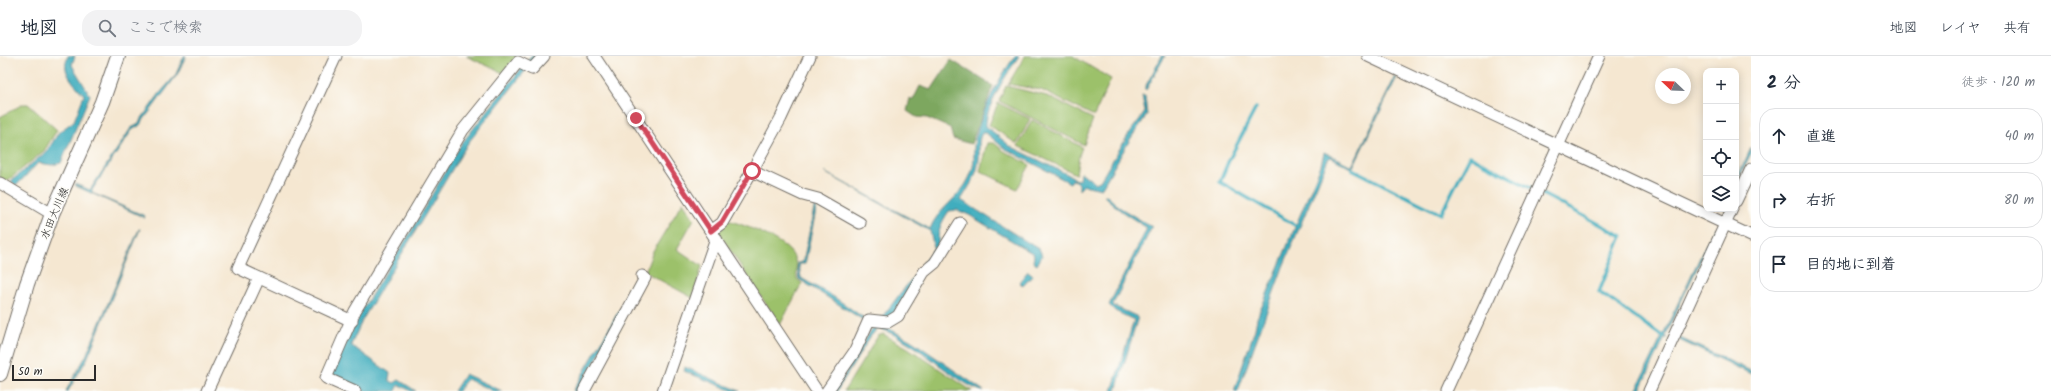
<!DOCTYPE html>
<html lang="ja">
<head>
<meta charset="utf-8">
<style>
	:root { --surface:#fff; --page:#f2f2f3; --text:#1f2937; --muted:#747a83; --line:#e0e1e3 }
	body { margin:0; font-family:Kalam,"Klee One",sans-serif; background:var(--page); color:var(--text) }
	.controls { position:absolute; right:12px; top:12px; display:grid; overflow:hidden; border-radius:8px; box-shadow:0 2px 10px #0003 }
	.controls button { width:36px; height:36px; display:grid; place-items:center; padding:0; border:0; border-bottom:1px solid var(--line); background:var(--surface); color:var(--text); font:20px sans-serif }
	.compass { position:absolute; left:1655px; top:12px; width:36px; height:36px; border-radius:50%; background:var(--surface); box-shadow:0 2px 10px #0003; rotate:293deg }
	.scale { position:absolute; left:12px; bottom:10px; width:84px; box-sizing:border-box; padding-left:4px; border:2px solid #2b2b2b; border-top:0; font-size:11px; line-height:14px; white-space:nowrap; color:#2b2b2b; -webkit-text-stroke:3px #fdfcf7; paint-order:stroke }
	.stop { position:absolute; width:12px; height:12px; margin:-9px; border:3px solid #d1495b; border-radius:50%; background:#fff }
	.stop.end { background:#d1495b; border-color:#fff; box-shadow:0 1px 4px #0008 }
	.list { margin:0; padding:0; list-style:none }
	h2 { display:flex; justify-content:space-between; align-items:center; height:52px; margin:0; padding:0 16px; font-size:17px }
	h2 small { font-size:13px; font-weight:400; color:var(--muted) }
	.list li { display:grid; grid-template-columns:26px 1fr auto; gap:12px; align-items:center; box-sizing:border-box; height:56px; margin:0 8px 8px; padding:0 8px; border:1px solid var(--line); border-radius:16px }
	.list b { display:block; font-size:15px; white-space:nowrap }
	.list em { font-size:13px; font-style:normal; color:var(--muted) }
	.icon { flex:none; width:22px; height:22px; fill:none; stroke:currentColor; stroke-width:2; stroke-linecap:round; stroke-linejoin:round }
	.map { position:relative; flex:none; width:1751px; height:335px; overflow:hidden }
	header { display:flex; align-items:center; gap:24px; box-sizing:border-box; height:56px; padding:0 20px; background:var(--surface); border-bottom:1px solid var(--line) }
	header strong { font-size:19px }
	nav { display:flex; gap:22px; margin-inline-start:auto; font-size:14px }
	.search { width:280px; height:36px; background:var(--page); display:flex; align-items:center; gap:10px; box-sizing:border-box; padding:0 14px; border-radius:16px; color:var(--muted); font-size:15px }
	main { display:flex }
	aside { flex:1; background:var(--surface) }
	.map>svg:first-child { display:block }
</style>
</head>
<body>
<header>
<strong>地図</strong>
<div class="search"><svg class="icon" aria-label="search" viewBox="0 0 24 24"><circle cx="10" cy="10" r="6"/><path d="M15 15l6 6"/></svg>ここで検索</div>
<nav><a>地図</a><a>レイヤ</a><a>共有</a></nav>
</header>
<main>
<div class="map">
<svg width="1751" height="335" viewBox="0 0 1751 335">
	<rect width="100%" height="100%" fill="#fdfcf7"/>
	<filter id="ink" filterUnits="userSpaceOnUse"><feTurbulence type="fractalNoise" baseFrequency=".025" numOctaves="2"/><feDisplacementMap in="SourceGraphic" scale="8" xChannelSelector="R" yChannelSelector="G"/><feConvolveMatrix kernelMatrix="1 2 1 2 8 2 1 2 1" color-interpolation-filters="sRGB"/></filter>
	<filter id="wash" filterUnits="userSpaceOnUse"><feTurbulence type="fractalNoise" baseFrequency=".012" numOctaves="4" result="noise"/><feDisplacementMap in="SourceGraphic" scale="16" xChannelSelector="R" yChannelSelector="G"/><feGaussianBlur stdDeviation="0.9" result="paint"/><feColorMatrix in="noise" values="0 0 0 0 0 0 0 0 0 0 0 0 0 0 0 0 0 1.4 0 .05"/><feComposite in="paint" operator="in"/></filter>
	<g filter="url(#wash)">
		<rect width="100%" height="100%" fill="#f5e7d1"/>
		<g fill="#9cc16b" stroke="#64764b">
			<path d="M466,0h51l-14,17z"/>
			<path d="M1025,0h48l38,23 -17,37 -53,-26 -33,-6z"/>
			<path d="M1006,30l41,10 46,23 -9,26 -85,-44z"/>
			<path d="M998,47l32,16 -13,25 -28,-19z"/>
			<path d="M23,48h5l29,26 -13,21 -38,31 -6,-3v-62z"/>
			<path d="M1032,64l50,27 -3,9 -3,18 -58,-28z"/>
			<path d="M987,87h7l10,8 26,14 -13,24 -37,-18z"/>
			<path d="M683,146l11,17 -17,30 25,17 -9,32 -48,-26 8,-21z"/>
			<path d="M728,164c18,6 62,21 67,40 2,6 1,13 2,19l5,4 -22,42 -62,-93z"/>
			<path d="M883,278l25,14 64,43h-128l34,-55z"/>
		</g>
		<path fill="#7da75f" stroke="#546945" d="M951,4l42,26 -22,58 -18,-5 -3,-11 -23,-10 -11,-1 -9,-6 3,-13 3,2 7,-14 11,4z"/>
		<g fill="#40adbe" stroke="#366c74">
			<path d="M68,0h7l-3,9 18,30 -29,68 -9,2 -14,-2 -22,23 -5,-5 36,-30 12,-19 15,-11 10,-26c-10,-12 -24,-23 -16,-39z"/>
			<path d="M184,0h2l-9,19 -38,51 -7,4 -40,60v3l53,23 -1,3 -1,-2 -67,-31 -1,-2 15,6 41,-62 6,-3 23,-32 15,-17z"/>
			<path d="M531,0h6l-69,87 -105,176 -12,26 39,28 -1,7 5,3 5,-3 17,11h-5l-12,-6 -3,6h-32l-30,-13 -2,-6 28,-59 47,-75 54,-94z"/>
			<path d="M1015,0h4c-11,16 -34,51 -33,70l24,20 63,31v2l6,1 1,-7h2l13,10 5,-2 30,-49 13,-17 2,-3 -3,-16h3l2,19 -16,23 -30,51 -17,-4 -5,5v-6l-3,-3 -4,-1 -2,3 -66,-35 -18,-15h-4c-5,9 -2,17 -3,26 -1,15 -10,28 -18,41l79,50 2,6 -5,9 -4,-3 1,-7 -2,-2 -63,-38 -12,-5 -8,1c-8,12 -13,22 -10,37l-12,19 -4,-4 11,-15 -4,-17 -106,-59 106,57c7,-20 30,-31 39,-51 8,-16 3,-26 6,-39 8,-30 22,-58 40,-83z"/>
			<path d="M1162,0h3l-19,34 -2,-1z"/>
			<path d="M1395,21h2l-45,92 -21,-12 -3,2 -45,108 -45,124h-4l21,-62 2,-11 64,-153 3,-13 28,14z"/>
			<path d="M1751,92v5l-15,32v-5z"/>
			<path d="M1106,139l13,12 33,20 -39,77 1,2 24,11 -22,74h-4l22,-71 -19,-9 -6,-6 38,-77 -26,-17 -17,-15z"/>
			<path d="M815,148l2,1 -12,59h-6l2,14 33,19 30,21 -1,2 -64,-41 -2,-16 6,-1z"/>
			<path d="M1714,172h2l-46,97 -4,10 1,3h-2l-25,53h-4z"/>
			<path d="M139,173h1l-53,130 -19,32h-2l20,-35z"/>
			<path d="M1028,215l5,4 -10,11 -4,-4z"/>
			<path d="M917,216l3,2 -25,38 -13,13 30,16 72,50c-14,0 -58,-37 -72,-46 -11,-7 -22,-13 -34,-17l-8,9 -33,54h-3l34,-56z"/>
			<path d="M637,223l4,2 -63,110h-5z"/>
			<path d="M1680,282l71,33v3l-72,-34z"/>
			<path d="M685,311l55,24h-7l-49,-20z"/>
			<path d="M465,318l37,17h-9l-26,-12 -9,12h-4z"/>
		</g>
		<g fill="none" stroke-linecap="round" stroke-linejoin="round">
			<g stroke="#40adbe" stroke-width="3.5">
				<path d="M1256,52l-27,52 -9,22 75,43"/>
				<path d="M1352,113l89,45 29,-58 152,80 -23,56 63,44"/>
			</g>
		</g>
	</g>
	<g filter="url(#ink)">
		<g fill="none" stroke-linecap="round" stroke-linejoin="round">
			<defs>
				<g id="minor">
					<path d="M336,0l-98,212 114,53"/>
					<path d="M594,0l223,335"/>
					<path d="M1368,0l383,180"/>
					<path d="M752,115l51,24 15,4 42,24"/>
					<path d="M0,127l52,31"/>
					<path d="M1736,145l15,-32"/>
					<path d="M711,175l11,-8 30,-52 29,-53 29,-62"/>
					<path d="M207,335l52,-113"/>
					<path d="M355,335l-29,-13 29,-67 108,-181 55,-68 14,7 12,-13"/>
					<path d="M584,335l61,-113 -3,-2"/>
					<path d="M663,335l53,-153"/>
					<path d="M827,335l28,-40 14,-31 19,2 10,-6 26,-44 11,-9 25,-40"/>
					<path d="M1446,335l153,-335"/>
					<path d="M1649,335l83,-182"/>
				</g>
				<path id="major" d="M0,318l27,-90 25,-70 50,-112 16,-46"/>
			</defs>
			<use href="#minor" stroke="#726d65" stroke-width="13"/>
			<use href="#major" stroke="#726d65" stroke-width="16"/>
			<use href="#minor" stroke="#fff" stroke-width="11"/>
			<use href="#major" stroke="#fff" stroke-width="14"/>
		</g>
	</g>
	<g fill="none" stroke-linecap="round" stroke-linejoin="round" filter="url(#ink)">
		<path stroke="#d1495b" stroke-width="5" d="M636,62l75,113 11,-9 30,-51"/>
	</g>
	<g text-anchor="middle" stroke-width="3" stroke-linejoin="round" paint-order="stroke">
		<g font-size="11" fill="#2b2b2b" stroke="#fdfcf7">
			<text transform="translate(54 157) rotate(-67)" y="4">水田大川線</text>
		</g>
	</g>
</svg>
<div class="controls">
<button>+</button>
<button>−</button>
<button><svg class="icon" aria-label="locate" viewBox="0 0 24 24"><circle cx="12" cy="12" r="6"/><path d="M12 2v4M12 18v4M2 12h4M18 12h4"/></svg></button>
<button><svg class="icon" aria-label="layers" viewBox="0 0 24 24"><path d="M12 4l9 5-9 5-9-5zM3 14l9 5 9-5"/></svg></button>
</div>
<svg class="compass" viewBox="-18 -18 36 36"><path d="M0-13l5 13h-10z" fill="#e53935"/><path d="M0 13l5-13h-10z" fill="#747a83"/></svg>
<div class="scale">50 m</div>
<div class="stop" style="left:752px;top:115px"></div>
<div class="stop end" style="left:636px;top:62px"></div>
</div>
<aside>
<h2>2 分<small>徒歩 · 120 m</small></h2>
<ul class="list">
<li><svg class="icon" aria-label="ahead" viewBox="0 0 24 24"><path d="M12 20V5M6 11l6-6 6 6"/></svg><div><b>直進</b></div><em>40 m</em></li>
<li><svg class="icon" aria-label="right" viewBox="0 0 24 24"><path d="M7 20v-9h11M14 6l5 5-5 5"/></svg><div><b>右折</b></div><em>80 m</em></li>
<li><svg class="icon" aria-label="arrive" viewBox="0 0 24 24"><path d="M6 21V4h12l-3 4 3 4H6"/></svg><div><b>目的地に到着</b></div></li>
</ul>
</aside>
</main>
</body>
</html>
